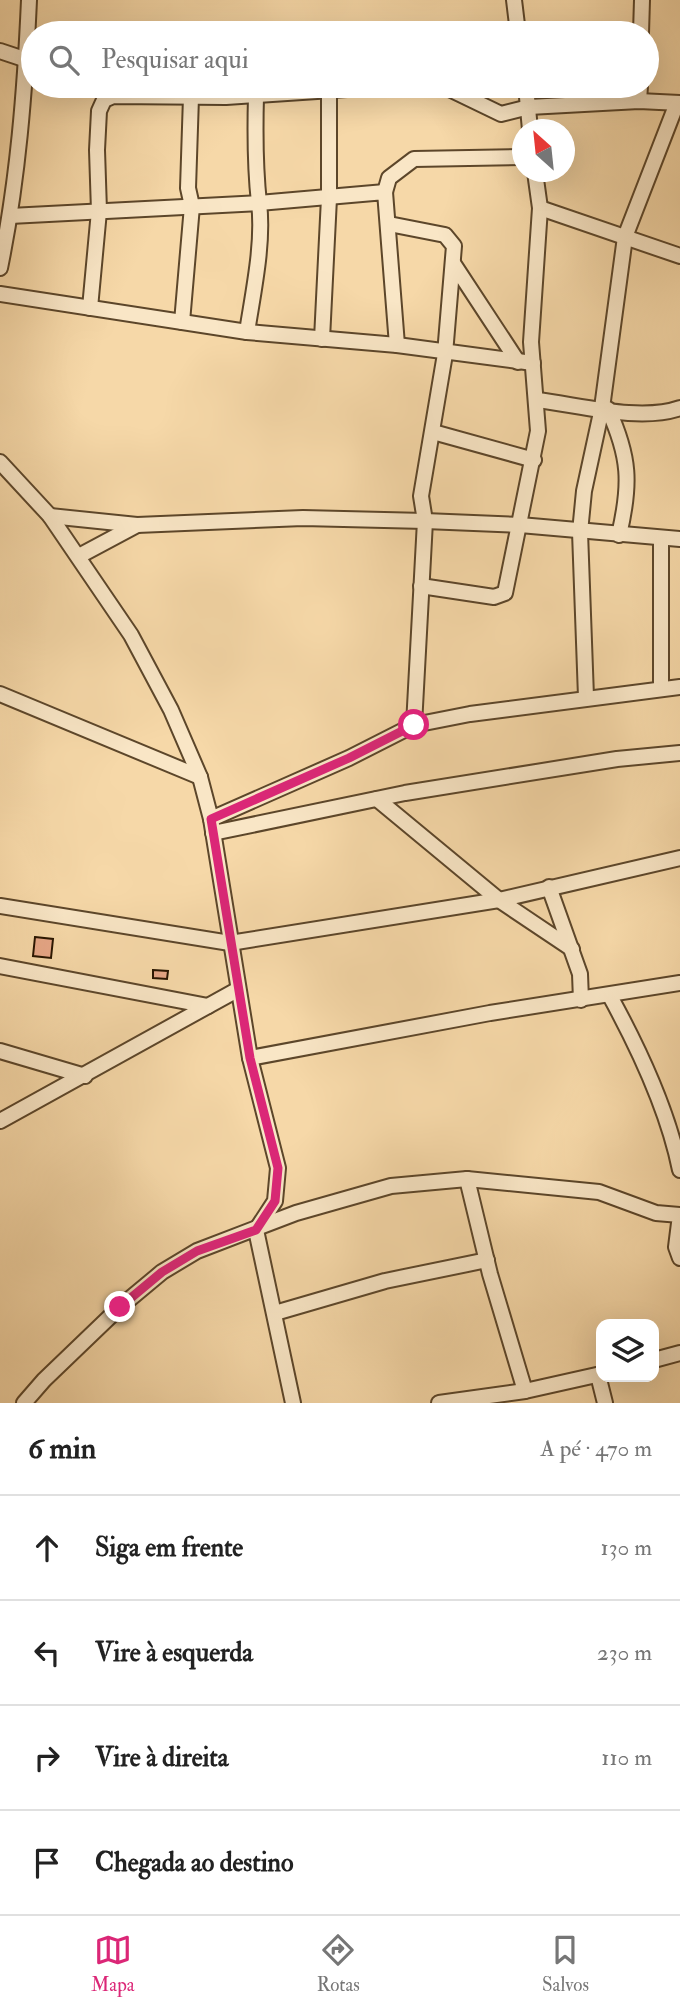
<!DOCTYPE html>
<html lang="pt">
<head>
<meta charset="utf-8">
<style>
	:root { --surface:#fff; --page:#f6f6f6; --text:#222; --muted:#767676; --line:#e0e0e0; --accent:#db2777 }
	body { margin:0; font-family:"IM FELL Double Pica",serif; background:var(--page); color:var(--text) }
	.controls { position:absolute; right:21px; bottom:21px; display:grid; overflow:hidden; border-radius:14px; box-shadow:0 7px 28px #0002 }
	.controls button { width:63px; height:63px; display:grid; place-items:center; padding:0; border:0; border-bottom:2px solid var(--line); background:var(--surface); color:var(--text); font:35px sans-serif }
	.compass { position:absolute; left:512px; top:119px; width:63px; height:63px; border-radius:50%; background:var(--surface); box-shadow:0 7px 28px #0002; rotate:333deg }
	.stop { position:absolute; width:21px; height:21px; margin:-16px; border:5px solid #db2777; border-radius:50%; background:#fff }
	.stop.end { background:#db2777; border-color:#fff; box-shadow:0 2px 7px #0008 }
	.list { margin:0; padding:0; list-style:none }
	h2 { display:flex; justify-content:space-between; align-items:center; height:91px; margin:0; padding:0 28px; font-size:30px }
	h2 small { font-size:23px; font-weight:400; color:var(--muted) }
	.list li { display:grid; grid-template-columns:46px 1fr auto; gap:21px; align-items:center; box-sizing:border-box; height:105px; padding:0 28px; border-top:2px solid var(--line) }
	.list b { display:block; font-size:26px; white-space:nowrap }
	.list em { font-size:23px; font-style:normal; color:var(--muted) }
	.icon { flex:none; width:38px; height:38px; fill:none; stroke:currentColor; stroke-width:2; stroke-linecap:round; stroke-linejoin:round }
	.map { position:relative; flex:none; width:680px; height:1403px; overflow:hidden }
	.search { position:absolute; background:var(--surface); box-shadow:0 7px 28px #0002; left:21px; right:21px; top:21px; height:77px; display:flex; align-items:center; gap:18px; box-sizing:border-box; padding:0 24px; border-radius:38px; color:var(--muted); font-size:26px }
	.sheet { height:511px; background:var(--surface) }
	nav { display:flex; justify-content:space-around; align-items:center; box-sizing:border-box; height:98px; border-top:2px solid var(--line); background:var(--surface); font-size:19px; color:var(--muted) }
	nav a { display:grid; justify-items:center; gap:4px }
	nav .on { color:var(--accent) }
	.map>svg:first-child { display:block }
</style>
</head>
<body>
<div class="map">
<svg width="680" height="1403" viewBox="0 0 680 1403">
	<rect width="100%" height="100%" fill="#f6d8a8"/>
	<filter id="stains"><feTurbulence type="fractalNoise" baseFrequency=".00286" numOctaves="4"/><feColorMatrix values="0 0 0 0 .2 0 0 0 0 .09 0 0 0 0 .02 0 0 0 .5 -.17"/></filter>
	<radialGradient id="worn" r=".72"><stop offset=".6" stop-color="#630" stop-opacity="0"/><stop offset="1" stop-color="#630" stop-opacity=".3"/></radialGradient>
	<g fill="#e8a888" stroke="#281500" stroke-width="2">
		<path d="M35,937l18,2 -2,19 -18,-2z"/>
		<path d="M153,970l15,1 -1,8 -14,-1z"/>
	</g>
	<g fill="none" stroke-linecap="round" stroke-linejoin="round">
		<defs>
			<g id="street">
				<path d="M514,0l4,33"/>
				<path d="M641,33l1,-33"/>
				<path d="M0,51l27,9"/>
				<path d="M443,86l58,28 28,-7 110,-6 41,2"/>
				<path d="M526,86l4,44"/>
				<path d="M639,101l1,-15"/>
				<path d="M385,192l4,-14 25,-19 108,-2"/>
				<path d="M540,208l140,48"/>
				<path d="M10,216l249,-13 126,-11 12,153"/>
				<path d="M389,224l56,11 9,11 -9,108 -24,142 4,25 -11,204"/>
				<path d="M453,263l65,99"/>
				<path d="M0,268c18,-88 25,-178 29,-268"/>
				<path d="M0,294l247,38 150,13 136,18"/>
				<path d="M90,308l9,-97 -2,-61 2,-39 5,-11 9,-4 113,1 166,-11"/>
				<path d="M182,322l10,-116 -4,-18 3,-91"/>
				<path d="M247,332c6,-39 17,-89 12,-129 -4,-36 -4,-71 -3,-107"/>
				<path d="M322,339l7,-141v-106"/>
				<path d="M537,400c43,5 103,22 143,8"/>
				<path d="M608,409c22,48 23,75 11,126"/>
				<path d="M433,432l101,28"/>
				<path d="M0,462l50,54 81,119 40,75 29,67 11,42 39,239 28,110 -3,33 -19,29 37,173"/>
				<path d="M50,516l87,9 166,-7 122,3 95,4 160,14"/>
				<path d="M661,539v150"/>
				<path d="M79,556l58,-31"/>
				<path d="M421,586l73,11 11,-4 33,-162 -7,-89 9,-134 -5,-36"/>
				<path d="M0,694l200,83"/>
				<path d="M586,697l-6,-165 4,-41 18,-83 23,-171 52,-134"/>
				<path d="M377,799l122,101 73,49"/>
				<path d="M211,819l138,-61 65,-33 56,-11 210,-27"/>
				<path d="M213,833l192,-40 212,-34 63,-6"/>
				<path d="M549,887l31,87 1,26"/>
				<path d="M0,906l230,37 269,-43 181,-42"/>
				<path d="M0,966l208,40"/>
				<path d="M610,996c29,53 58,114 70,174"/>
				<path d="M0,1051l85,25"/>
				<path d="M250,1058l240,-45 190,-30"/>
				<path d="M0,1121l237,-131"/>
				<path d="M467,1179l23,95 35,117"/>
				<path d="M275,1313l110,-32 102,-21"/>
				<path d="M654,1360l26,-7"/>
				<path d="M598,1375l7,28"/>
				<path d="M24,1403l20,-23 76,-73 42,-35 35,-21 99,-38 95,-27 76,-7 132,13 57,21 24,2 -4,32 4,11"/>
				<path d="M439,1403l86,-12 76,-17"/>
			</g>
		</defs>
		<use href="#street" stroke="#5c462a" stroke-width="18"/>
		<use href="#street" stroke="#f9e6c6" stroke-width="14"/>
	</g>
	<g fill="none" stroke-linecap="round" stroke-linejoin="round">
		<path stroke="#db2777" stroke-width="9" d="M120,1307l42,-35 35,-21 59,-21 19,-29 3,-33 -28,-110 -39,-239 138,-61 65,-33"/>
	</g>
	<rect width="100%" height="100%" filter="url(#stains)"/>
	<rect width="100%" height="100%" fill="url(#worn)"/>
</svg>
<div class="controls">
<button><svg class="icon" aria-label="layers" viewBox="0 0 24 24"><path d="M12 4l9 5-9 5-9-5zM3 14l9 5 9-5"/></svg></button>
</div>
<svg class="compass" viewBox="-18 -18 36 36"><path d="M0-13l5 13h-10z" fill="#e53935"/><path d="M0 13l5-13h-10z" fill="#767676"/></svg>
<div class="stop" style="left:414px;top:725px"></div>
<div class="stop end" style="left:120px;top:1307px"></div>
<div class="search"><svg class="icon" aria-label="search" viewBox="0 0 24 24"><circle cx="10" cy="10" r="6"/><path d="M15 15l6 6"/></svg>Pesquisar aqui</div>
</div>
<section class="sheet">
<h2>6 min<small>A pé · 470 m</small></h2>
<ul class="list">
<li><svg class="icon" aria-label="ahead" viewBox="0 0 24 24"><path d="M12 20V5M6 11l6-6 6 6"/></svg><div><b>Siga em frente</b></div><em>130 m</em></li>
<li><svg class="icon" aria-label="left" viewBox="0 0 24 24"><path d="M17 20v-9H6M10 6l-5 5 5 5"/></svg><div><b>Vire à esquerda</b></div><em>230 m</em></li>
<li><svg class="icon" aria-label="right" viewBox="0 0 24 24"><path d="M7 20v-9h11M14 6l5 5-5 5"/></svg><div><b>Vire à direita</b></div><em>110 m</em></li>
<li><svg class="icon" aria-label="arrive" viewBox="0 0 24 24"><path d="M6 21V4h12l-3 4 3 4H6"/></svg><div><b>Chegada ao destino</b></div></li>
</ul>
</section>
<nav>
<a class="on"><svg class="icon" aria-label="map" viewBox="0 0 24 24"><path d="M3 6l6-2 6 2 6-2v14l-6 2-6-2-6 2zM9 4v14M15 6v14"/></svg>Mapa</a>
<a><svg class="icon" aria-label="directions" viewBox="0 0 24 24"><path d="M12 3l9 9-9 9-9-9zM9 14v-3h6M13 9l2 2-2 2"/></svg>Rotas</a>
<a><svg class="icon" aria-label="saved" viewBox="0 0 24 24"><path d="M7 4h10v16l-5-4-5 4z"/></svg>Salvos</a>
</nav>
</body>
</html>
